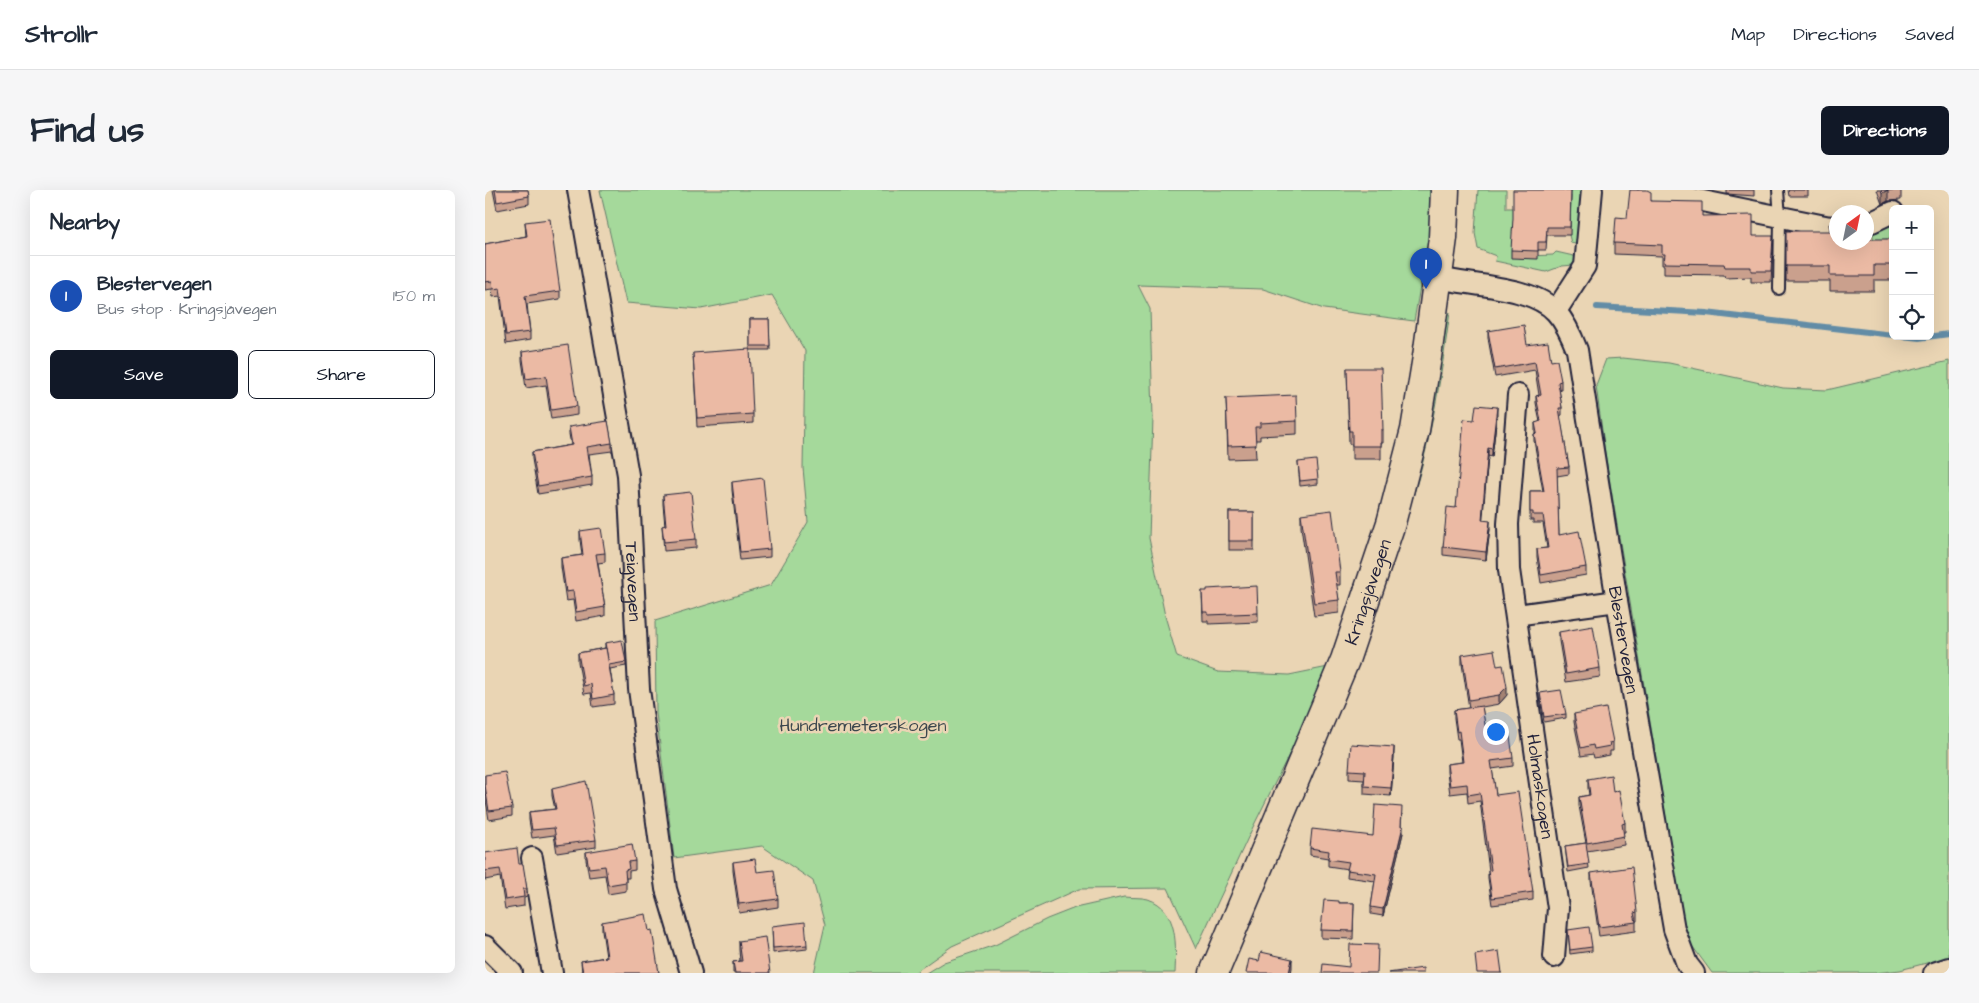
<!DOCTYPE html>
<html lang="en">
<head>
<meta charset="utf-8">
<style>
	:root { --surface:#fff; --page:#f6f6f7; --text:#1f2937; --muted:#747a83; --line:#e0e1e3; --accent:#111827 }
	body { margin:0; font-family:"Architects Daughter",sans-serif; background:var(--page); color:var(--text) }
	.controls { position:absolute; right:15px; top:15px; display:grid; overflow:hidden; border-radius:8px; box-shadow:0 5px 20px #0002 }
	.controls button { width:45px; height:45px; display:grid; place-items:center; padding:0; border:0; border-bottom:1px solid var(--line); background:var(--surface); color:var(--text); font:25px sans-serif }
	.compass { position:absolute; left:1344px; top:15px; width:45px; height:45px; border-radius:50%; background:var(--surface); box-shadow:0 5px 20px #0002; rotate:33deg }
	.you { position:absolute; left:1010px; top:541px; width:18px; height:18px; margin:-12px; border:4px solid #fff; border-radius:50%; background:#1a73e8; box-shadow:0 0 0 8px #1a73e833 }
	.badge { display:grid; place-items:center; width:32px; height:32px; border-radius:50%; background:var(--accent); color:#fff; font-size:16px; font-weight:700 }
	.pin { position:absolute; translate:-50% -41px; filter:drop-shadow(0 1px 2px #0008) }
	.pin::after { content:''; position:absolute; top:26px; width:18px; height:15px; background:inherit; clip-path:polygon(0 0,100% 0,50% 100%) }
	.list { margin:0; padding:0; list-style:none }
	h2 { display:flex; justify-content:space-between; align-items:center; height:65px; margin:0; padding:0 20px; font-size:21px }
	h2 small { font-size:16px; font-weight:400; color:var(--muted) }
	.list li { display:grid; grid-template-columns:32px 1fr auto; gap:15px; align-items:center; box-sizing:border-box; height:80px; padding:0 20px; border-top:1px solid var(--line) }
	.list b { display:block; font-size:19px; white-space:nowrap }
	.list p { margin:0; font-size:16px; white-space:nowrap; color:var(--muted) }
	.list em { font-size:16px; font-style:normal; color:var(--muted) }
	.actions { display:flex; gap:10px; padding:15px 20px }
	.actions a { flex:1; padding:11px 0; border:1px solid var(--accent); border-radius:8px; text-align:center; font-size:18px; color:var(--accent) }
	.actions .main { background:var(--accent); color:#fff }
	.icon { flex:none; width:28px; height:28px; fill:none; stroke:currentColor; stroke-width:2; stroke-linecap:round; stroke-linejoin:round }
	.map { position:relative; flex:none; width:1464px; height:783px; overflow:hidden; border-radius:8px }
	header { display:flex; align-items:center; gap:30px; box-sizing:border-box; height:70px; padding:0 25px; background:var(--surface); border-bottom:1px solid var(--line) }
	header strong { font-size:24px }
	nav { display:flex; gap:28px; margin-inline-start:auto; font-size:18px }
	.intro { display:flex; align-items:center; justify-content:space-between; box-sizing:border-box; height:120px; padding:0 30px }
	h1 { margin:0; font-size:35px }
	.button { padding:12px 22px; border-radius:8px; background:var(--accent); color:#fff; font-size:18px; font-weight:700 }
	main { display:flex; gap:30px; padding:0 30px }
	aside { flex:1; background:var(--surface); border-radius:8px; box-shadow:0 5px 20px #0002 }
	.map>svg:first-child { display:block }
</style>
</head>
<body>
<header>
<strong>Strollr</strong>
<nav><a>Map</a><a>Directions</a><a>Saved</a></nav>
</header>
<div class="intro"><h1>Find us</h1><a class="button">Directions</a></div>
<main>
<aside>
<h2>Nearby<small></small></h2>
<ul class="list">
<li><span class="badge" style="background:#1a4fb4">1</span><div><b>Blestervegen</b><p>Bus stop · Kringsjåvegen</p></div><em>150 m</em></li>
</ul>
<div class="actions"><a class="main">Save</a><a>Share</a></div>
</aside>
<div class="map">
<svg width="1464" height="783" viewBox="0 0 1464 783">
	<rect width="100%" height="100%" fill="#ead5b4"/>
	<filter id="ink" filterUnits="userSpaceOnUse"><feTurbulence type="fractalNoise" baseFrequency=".02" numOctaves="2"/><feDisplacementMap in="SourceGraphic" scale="10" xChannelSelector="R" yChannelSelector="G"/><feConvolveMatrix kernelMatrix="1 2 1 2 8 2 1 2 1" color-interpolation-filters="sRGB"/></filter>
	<g filter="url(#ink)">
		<g fill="#a5d99b" stroke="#647e6b">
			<path d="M115,0h832l-4,60 -6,25 -8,46 -90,-12 -61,-20 -125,-4 12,24 3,109 -4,120 16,78 12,41 41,15 71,3 44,-9 -81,163 -56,120 -28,-61 -89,1 -127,57 -38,27h-100l11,-48 -12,-44 -51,-35 -88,12 -18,-145 -1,-92 116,-36 37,-63 -5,-54 2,-117 -33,-56 -71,14 -75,-6z"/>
			<path d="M993,0h28v18h34l-11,48 24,-1 3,-3 22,5 -4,8 -12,1 -16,6 -51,-11 1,-5 -18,-7 -3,-16z"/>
			<path d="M1085,0h13l-4,55 -8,-2 -2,-8 2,-39h-2z"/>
			<path d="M1407,31v25l-18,24 -1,-39z"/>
			<path d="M965,122c-11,81 -24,161 -56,237l50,-230z"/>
			<path d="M1138,168l46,5 114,25 44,2 122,-29v596l-49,13 -25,3h-163l-22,-30 -6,-18 -79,-472 -9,-68 10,-26z"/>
			<path d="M639,707c7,1 17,0 24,2 31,10 28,48 27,74h-249l18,-11 51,-17 52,-26 28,-11z"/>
		</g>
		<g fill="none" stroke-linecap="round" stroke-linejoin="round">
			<g stroke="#628ca6" stroke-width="6">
				<path d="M1112,117l109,6 187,22"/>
				<path d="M1417,146l17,2 30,-4"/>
			</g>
			<defs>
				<path id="lane" d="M1293,0l2,28 -1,71"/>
				<g id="street">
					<path id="s1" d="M93,0l50,285 11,214 27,200 25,84"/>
					<path d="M1164,0l181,37 7,-1"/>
					<path d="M1382,33l5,-1 21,-10"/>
					<path id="s2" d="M953,88c35,8 94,8 118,34 10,11 16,25 21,38l40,251 57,328 13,35 7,9"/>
					<path d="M1071,121l29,-45 7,-76"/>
					<path id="s3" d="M1033,205l-10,129 1,46 49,338 -4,49"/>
					<path d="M1031,425l101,-14"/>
					<path d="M47,668l20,115"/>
					<path d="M0,756l27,27"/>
					<path d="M1449,783l15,-5"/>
				</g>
				<g id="secondary">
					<path id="s4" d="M729,783l131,-313 46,-137 24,-93 12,-73 16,-119 2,-48"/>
				</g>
			</defs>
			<use href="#lane" stroke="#22223b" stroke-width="14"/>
			<use href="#street" stroke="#22223b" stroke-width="24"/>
			<use href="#secondary" stroke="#22223b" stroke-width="31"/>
			<use href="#lane" stroke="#ead5b4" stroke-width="10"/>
			<use href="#street" stroke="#ead5b4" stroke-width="20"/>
			<use href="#secondary" stroke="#ead5b4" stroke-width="28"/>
		</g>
		<g fill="#caa08d" stroke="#22223b">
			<path d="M8,0h35l1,6v8l-32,6z"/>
			<path d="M1086,0l-1,45h-23l-1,15h-8v9l-27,-1v-8z"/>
			<path d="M1242,0h27v6l-27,-2z"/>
			<path d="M1303,0h20v6h-19z"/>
			<path d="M1392,0h24v10l-13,1 -6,3z"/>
			<path d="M1166,11l51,15 51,20 20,10 -2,36h-20v-5l-26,1 -1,-3 -60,-1v-9h-2v-9l-48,-2v-11l13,-25z"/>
			<path d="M40,32l35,69v8l-33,5 3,28v8l-24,4 -6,-48 -7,1 -1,-8 -7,1v-46l41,-8z"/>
			<path d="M1301,41l51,11 55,-3 1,-6v47h-19v11h-44v-10h-44z"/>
			<path d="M265,129h19l1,31h-20z"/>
			<path d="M1003,141l39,14 24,16 10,20v8h-2l3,19v7l-2,1 9,51v7l-12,2 2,59 27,32v8l-45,8 -4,-26v-8l10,-1 -4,-25h-10v-3h-3v-29h13l-9,-50v-7h1v-11l5,-1 -4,-19v-7l3,-1 -4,-25 -40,7 -7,-39z"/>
			<path d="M37,162l55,54v9l-26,4 -5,-34 -20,3 -4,-28z"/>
			<path d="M208,163l60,61v9l-56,4z"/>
			<path d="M862,178l36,62v13h-2v16h-29v-15h-3z"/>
			<path d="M741,208l71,23v13l-37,2v4h-5l1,18 -28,1z"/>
			<path d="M1012,225l-5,42 -4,-1 -6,64 8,9 -4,31 -43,-5v-8l13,-39 18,-88z"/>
			<path d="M84,237l43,16v8l-23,3 3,23v8l-54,9 -6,-35v-7l39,-7 -2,-11z"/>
			<path d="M813,272l20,17v5l-18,2z"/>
			<path d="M247,292l38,67v8l-30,3 -8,-70z"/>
			<path d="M178,305l33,44v9l-32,3 -2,-25h3l-2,-22z"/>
			<rect x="744" y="322" width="25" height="38"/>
			<path d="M816,324l39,58v13h-4l3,15v13l-25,3 -13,-89z"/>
			<path d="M95,341l25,22v9l-7,1 7,44v9l-29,5 -3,-21 -7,1 -5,-34v-9l21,-3 -2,-15z"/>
			<path d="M717,401l56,22v9l-50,2v-3h-5z"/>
			<path d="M1074,442l41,36v9l-34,5 -7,-41z"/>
			<path d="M120,453l21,19v4l-16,3 4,26v9l-21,3 -2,-14 -7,1 -6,-32v-9l27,-5z"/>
			<path d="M977,465l35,11 10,29 -8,9 -17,3 4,24 27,27v8l-21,3 4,26 37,97v8l-41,5 -4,-27v-7h1l-9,-70 -12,2 -1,-11 -17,2 -3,-22v-8l15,-2 -3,-23h-2l-3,-21v-8l15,-2 -7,-44z"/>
			<path d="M1055,503l26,21v4l-22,4 -4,-24z"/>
			<path d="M1089,524l39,28v9h-3v4l-16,3 -1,-4 -12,2 -7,-34z"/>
			<path d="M909,566l-3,40 -27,-2v-14l-15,-1v-9z"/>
			<path d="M0,585l27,33v8l-23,4 -4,-26z"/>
			<path d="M1103,589l25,13 12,31v9h-2l1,13 -37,6 2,17 -21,4 -3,-26 21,-3 -7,-37v-9l10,-2 -1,-7z"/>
			<path d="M67,599l44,51v7l-39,6 -3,-18 -22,3 -3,-18v-8l26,-3 -3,-13z"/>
			<path d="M917,624l-1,12 2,7 -20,83 -12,-2v-7l4,-26 -28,-4 1,-8 -20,-3v-8l-18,-3v-7l63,-12z"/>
			<path d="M101,662l49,9v9l-6,1v7h-3v13l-18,3 -3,-19 -16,2 -3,-17z"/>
			<path d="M0,663l34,11 8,25v8l-3,1v8l-19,3 -5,-32 -15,3z"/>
			<path d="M248,672l24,10 21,27v8l-39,6 -6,-42z"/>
			<path d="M1106,683l46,39v9h-1v10l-37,5 -8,-55z"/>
			<path d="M854,713h15l-1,36 -32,-1v-8z"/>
			<path d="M117,732l47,9 10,42h-77l-1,-12 25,-4 -4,-27z"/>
			<path d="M287,736l35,19v4l-34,4z"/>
			<path d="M1083,740l24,17v4l-22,3z"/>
			<path d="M254,751l31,32h-37v-11l7,-1 -1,-11z"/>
		</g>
		<g fill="#a48273" stroke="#22223b">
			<path d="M1403,0v11l-6,3v-11z"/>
			<path d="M1012,217v8l-5,42v-8z"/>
			<path d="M1003,258v8l-6,72v-8z"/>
			<path d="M1005,331v8l-4,31v-8z"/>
			<path d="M1022,497v8l-8,9v-9z"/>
			<path d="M909,557v9l-3,40v-8z"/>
			<path d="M918,636v7l-20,83v-7z"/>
			<path d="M807,769v9l-1,5h-2z"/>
		</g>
		<g fill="#ebbaa4" stroke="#22223b">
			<path d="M10,0h33l1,6 -32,6z"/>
			<path d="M1028,0h58l-1,37h-23l-1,15h-8v9l-27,-1 2,-32z"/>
			<path d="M1145,0h17l4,2v9l51,1v14l51,-1v21h20l-2,35h-20v-4h-26l-1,-3 -60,-1 1,-9h-3v-9l-48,-2 2,-26 11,1z"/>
			<path d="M1396,0h10h-3l-6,3z"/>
			<path d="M65,29l10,72 -35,5 5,36 -24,3 -6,-47 -7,1 -1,-8 -7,1v-38l42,-8 -2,-14z"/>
			<path d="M1352,33v19h30v-3h25v-6h1v32h-19v11h-44v-10h-44v-35h44l-1,-7z"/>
			<path d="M265,129h19l1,27h-20z"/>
			<path d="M1039,135l3,20 21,-3 3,19 6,-1 4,21 -3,1 4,26h-3l10,59 -12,1 2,67 20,-4 7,36 -45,8 -4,-26 11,-1 -5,-33h-10v-3h-3v-21h14l-10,-57 3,-1 -2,-10 6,-2 -5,-25 5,-1 -6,-33 -40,7 -7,-38z"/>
			<path d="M83,155l9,61 -26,4 -5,-34 -20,3 -4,-27z"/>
			<path d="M265,159l3,65 -56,4 -4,-65z"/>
			<path d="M862,178h34l2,62h-2v16h-29v-15h-3z"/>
			<path d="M811,205l1,26 -37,2v4h-5l1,18 -28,1 -2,-48z"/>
			<path d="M991,215l21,2 -5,42 -4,-1 -6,72 8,1 -4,31 -43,-5 4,-40 9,1 8,-89 10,1z"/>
			<path d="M123,231l4,22 -25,4 5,30 -54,9 -6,-34 40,-7 -3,-18z"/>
			<path d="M831,270l2,19 -18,2 -2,-19z"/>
			<path d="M278,288l7,71 -30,3 -8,-70z"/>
			<path d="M206,302l5,47 -32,3 -2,-16 4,-1 -3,-30z"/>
			<path d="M847,320l8,62h-5l4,28 -25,3 -13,-89z"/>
			<rect x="744" y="322" width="25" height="29"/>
			<path d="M116,338l4,25 -9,1 9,53 -29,5 -3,-21 -7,1 -5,-34 22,-3 -3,-24z"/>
			<path d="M772,396l1,27 -50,2v-3h-5l-1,-21h5v-2z"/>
			<path d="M1108,436l7,42 -34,6 -7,-42z"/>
			<path d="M137,450l4,22 -17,3 -4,-22z"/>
			<path d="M121,458l8,47 -21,4 -2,-15 -7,2 -6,-33z"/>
			<path d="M1009,460l3,16 6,-1 4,22 -8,8 -30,5 -7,-45z"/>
			<path d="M1076,500l5,24 -22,3 -4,-24z"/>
			<path d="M997,516l4,25 23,-2 4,29 -22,3 5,34 22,-3 15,100 -41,6 -4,-27 3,-1 -11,-77 -12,2 -1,-11 -17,2 -3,-22 16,-2 -4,-31 -2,1 -3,-22z"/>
			<path d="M1121,518l7,34 -4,1 1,3 -16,3 -1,-4 -12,3 -7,-34z"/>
			<path d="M866,554l43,3 -3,41 -27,-2 1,-15 -16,-1z"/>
			<path d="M20,582l7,36 -23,3 -4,-26v-10z"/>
			<path d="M1126,585l2,17 6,-2 6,33 -3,1 2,12 -37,7 -8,-46 11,-2 -2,-16z"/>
			<path d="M101,591l10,59 -39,5 -3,-17 -22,2 -3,-18 27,-3 -4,-20z"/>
			<path d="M890,615l27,2 -1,19h2l-20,83 -12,-2 5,-33 -29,-4 2,-8 -21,-3 1,-8 -19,-3 2,-19 61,7z"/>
			<path d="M1101,653l3,21 -21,3 -3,-21z"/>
			<path d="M147,654l3,17 -7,1 1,7 -4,1 1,12 -18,3 -3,-19 -16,2 -3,-16z"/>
			<path d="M32,658l2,16h4l4,25h-4l1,8 -19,3 -5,-31 -15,2v-18z"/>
			<path d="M270,669l2,13 17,-2 4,29 -39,5 -6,-42z"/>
			<path d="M1147,677l5,45 -3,1 2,9 -37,5 -8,-54z"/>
			<path d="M839,710l15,1v2h15l-1,28 -32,-1z"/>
			<path d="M161,724l3,17 3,-1 7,43h-76l-2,-12 26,-4 -5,-35z"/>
			<path d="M320,732l2,23 -34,3 -1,-22z"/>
			<path d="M1104,737l3,20 -22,3 -2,-20z"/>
			<path d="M280,747l5,36h-35l-2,-11 9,-1 -3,-20z"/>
			<path d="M865,754l28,1 -1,28h-55l1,-9 26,3z"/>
			<path d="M1014,761l3,22h-25l-2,-18z"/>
			<path d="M776,762l31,7 -3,14h-43l3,-14 10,2z"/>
			<path d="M938,778v5h-35z"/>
		</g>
	</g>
	<g text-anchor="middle" stroke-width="5" stroke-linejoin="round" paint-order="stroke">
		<g font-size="18" fill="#22223b" stroke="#ead5b4">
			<text dy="6" stroke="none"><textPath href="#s1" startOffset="396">Teigvegen</textPath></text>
			<text dy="6" stroke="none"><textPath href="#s4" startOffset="411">Kringsjåvegen</textPath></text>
			<text dy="6" stroke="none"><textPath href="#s2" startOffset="462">Blestervegen</textPath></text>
			<text dy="6" stroke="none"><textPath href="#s3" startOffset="394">Holmaskogen</textPath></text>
		</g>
		<g font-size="18" fill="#3c474e" stroke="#ead5b4">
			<text x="378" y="541">Hundremeterskogen</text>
		</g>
	</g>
</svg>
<div class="controls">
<button>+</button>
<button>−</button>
<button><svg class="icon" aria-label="locate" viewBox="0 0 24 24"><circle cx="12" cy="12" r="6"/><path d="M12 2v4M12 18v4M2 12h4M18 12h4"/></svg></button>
</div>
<svg class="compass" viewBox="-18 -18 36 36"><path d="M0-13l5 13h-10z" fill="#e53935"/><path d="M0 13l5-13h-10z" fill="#747a83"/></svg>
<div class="you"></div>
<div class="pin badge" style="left:941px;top:99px;background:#1a4fb4">1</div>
</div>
</main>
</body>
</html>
